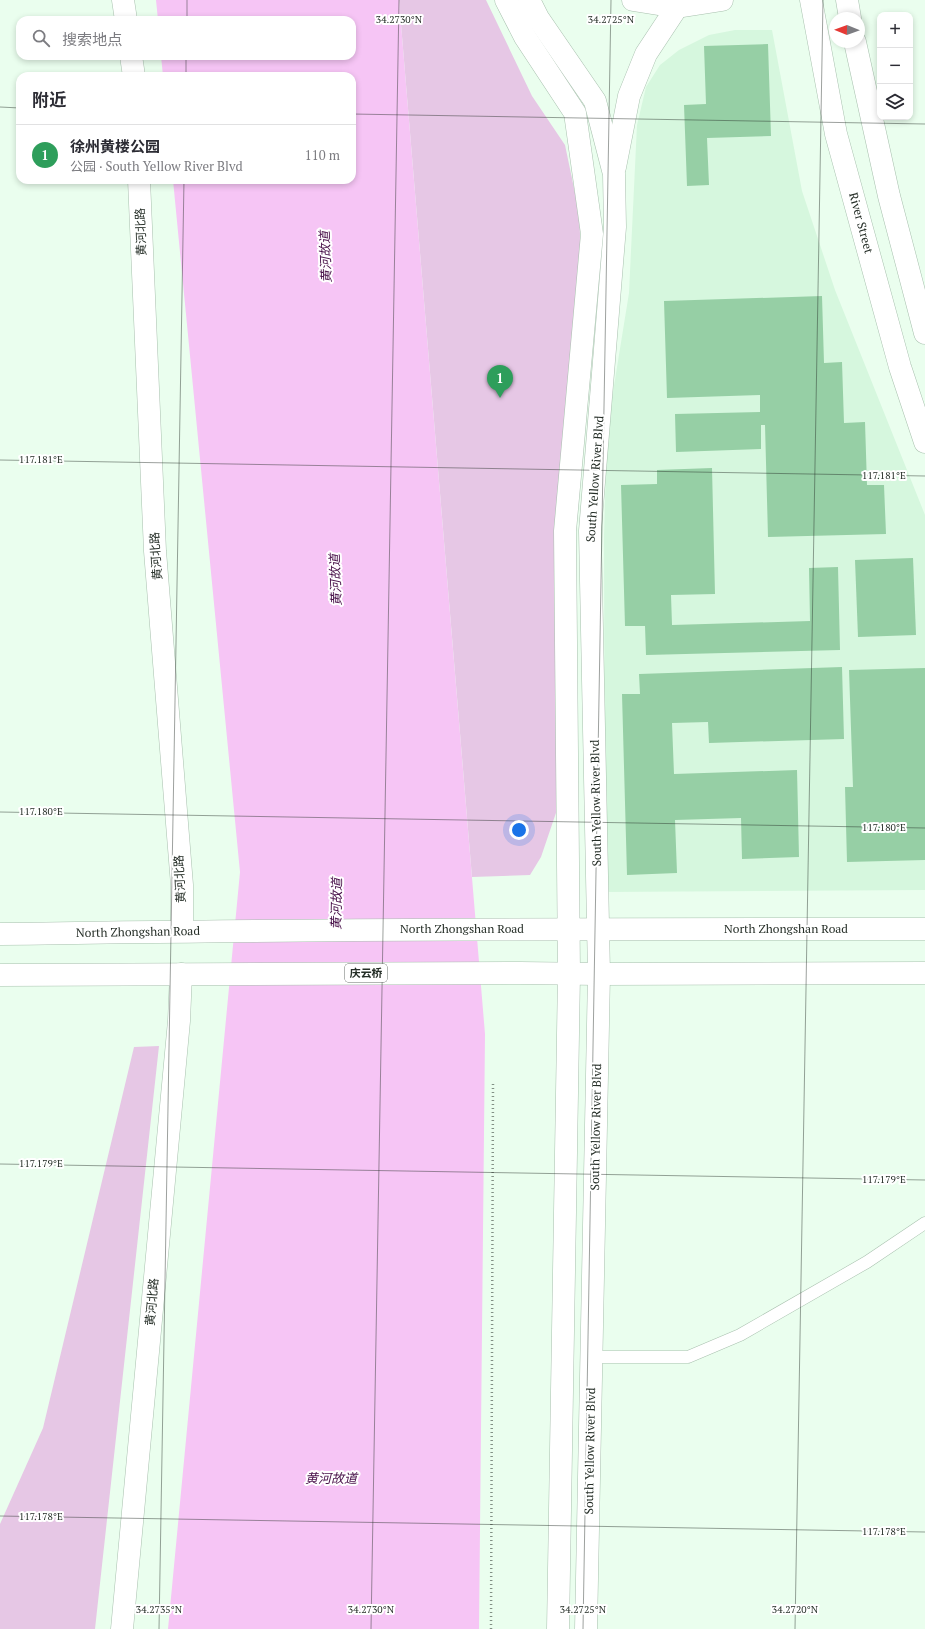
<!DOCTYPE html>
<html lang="zh">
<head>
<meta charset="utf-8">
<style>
	:root { --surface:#fff; --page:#f7f7f7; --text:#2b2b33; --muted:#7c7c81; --line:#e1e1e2; --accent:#0f766e }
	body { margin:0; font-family:"PT Serif","Noto Sans SC",serif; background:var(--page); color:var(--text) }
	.controls { position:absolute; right:12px; top:12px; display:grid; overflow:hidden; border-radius:8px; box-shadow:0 2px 6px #0003 }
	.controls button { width:36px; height:36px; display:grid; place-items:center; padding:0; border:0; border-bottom:1px solid var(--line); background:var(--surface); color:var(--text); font:20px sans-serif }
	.compass { position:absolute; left:829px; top:12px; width:36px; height:36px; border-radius:50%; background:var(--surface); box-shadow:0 2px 6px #0003; rotate:271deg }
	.you { position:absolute; left:519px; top:830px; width:14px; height:14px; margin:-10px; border:3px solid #fff; border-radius:50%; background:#1a73e8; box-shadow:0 0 0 6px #1a73e833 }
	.badge { display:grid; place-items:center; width:26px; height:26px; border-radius:50%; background:var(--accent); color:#fff; font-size:13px; font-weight:700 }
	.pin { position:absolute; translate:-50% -33px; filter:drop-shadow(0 1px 2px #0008) }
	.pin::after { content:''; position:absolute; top:21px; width:14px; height:12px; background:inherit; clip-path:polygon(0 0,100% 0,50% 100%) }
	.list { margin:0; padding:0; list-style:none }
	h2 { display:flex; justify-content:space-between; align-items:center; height:52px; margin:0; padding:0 16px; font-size:17px }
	h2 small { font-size:13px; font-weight:400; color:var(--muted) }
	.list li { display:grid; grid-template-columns:26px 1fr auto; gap:12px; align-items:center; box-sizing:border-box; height:60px; padding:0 16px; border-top:1px solid var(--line) }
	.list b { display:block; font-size:15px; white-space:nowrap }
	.list p { margin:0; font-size:13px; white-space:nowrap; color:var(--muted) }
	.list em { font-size:13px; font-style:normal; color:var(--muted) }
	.icon { flex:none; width:22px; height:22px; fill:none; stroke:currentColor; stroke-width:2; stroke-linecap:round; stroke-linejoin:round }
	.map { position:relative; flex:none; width:925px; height:1629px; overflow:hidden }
	.search { position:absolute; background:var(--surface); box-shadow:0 2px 6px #0003; left:16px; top:16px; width:340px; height:44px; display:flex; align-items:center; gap:10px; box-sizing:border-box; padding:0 14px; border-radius:12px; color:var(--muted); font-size:15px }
	.panel { position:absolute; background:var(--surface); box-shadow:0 2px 6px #0003; left:16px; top:72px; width:340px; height:112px; border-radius:12px }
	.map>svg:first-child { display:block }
</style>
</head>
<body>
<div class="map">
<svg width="925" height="1629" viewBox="0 0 925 1629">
	<rect width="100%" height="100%" fill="#eafeee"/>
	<path fill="#d6f7de" d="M735,30h37l30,161 33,99 90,225v375l-320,2 -1,-355 3,-108 22,-136 8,-168 9,-38 14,-22 19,-15 30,-15z"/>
	<g fill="#e6c7e5">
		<path d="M399,0h87l46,96 33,49 14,67 2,44 -22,548 -18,53 -11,18 -58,2z"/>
		<path d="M159,1046l-64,583h-95v-105l43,-96 91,-381z"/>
	</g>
	<path fill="#f6c5f5" d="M156,0h243l86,1034 -6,595h-311l72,-757 -67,-692h179v-104h-189l-2,-20h191v-36h-194z"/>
	<g fill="#96cfa5">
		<path d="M768,44l3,92 -64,2 2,47 -22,1 -3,-81 22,-1 -2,-58z"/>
		<path d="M822,296l2,67 18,-1 2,61 21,-1 2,63h17l2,49 -118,3 -3,-112h-4v24l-85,3 -1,-38 85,-2v-17l-93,3 -3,-97z"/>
		<path d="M712,468l3,126 -44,1 1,30 138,-4 -1,-53 29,-1 2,83 -194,5 -1,-29h-20l-4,-141 36,-1v-14z"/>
		<path d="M913,558l3,77 -58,2 -3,-77z"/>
		<path d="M842,667l2,72 -135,4 -1,-21 -36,1 2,51 123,-4 2,87 -57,2 -1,-41 -66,2 2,53 -50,2 -5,-181h18l-1,-20z"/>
		<path d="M925,668v192l-78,2 -2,-75h8l-4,-117z"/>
	</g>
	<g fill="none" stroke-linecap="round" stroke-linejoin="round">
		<defs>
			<path id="lane" d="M592,1357h96l52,-22 127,-73 58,-39"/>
			<g id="secondary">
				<path d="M123,0l3,20"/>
				<path d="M506,0l19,37 50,76 17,121 -27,297 4,443 -11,655"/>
				<path d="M529,0l9,18 57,83 19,73 1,53 -25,304 9,443 -13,655"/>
				<path d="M811,0l25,134 64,233 25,75"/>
				<path d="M847,0l3,18"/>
				<path d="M677,7l45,-7"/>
				<path d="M855,42l34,154 36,137"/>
				<path d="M131,56l3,20"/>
				<path d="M615,167l14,-71 17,-42 31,-47 -44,-7"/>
				<path d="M139,180l16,371 27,334v46"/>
				<path d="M122,1629l57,-608 2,-47"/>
			</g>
			<g id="primary">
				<path d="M0,934c308,-5 617,-5 925,-5"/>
				<path d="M0,975l520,-2 79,1 326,-1"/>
			</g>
		</defs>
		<use href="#lane" stroke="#a8c0ae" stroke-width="13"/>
		<use href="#secondary" stroke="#a8c0ae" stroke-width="23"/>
		<use href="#primary" stroke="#a8c0ae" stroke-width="23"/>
		<path stroke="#829085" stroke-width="2.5" stroke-dasharray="1 3" stroke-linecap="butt" d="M491,1629l2,-546"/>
		<use href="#lane" stroke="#fff" stroke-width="12"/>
		<use href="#secondary" stroke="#fff" stroke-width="22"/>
		<use href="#primary" stroke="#fff" stroke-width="22"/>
	</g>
	<path fill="none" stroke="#252e27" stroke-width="1" stroke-opacity="0.45" d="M187,20v-20M186,76v-20M0,107l20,1M352,114l573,10M0,460l925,16M0,812l925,16M0,1164l925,16M0,1516l925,16M159,1629l25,-1449M371,1629l28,-1629M583,1629l28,-1629M795,1629l28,-1629"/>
	<g text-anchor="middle" stroke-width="4" stroke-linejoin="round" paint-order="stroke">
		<rect fill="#fff" stroke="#666d68" stroke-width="1" x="345" y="964" width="42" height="18" rx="3"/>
		<g font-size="11" font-weight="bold" fill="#252e27">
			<text x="366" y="977">庆云桥</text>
		</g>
		<g font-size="12" fill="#252e27" stroke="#fff">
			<text transform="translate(861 223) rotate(75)" y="4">River Street</text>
			<text transform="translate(141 232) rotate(-92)" y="4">黄河北路</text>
			<text transform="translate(595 479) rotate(-86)" y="4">South Yellow River Blvd</text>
			<text transform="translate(156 556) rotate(-94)" y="4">黄河北路</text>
			<text transform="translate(596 803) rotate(-91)" y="4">South Yellow River Blvd</text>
			<text transform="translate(180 879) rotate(-93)" y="4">黄河北路</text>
			<text x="462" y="933">North Zhongshan Road</text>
			<text x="786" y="933">North Zhongshan Road</text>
			<text transform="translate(138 932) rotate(-1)" y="4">North Zhongshan Road</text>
			<text transform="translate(596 1127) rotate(-89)" y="4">South Yellow River Blvd</text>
			<text transform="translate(152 1302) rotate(-85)" y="4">黄河北路</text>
			<text transform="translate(590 1451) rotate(-89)" y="4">South Yellow River Blvd</text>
		</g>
		<g font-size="13" font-style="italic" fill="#481049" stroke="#fff">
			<text transform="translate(325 257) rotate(-92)" y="5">黄河故道</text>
			<text transform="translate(335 580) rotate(-92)" y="5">黄河故道</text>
			<text transform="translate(336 904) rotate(-89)" y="5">黄河故道</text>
			<text x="331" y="1483">黄河故道</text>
		</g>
	</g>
	<g font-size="10" text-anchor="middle" fill="#252e27" stroke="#fff" stroke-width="4" stroke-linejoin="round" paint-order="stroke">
		<text x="399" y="23">34.2730°N</text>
		<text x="611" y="23">34.2725°N</text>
		<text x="41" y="463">117.181°E</text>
		<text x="884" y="479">117.181°E</text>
		<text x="41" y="815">117.180°E</text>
		<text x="884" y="831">117.180°E</text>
		<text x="41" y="1167">117.179°E</text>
		<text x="884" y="1183">117.179°E</text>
		<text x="41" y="1520">117.178°E</text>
		<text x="884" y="1535">117.178°E</text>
		<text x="159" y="1613">34.2735°N</text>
		<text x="371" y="1613">34.2730°N</text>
		<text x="583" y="1613">34.2725°N</text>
		<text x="795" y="1613">34.2720°N</text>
	</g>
</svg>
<div class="controls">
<button>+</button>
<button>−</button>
<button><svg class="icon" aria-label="layers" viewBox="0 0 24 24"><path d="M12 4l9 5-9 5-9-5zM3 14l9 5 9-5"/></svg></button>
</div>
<svg class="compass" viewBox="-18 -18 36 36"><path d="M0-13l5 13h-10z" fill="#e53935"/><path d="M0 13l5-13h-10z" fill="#7c7c81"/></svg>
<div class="you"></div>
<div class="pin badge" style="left:500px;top:398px;background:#2e9e5b">1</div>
<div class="search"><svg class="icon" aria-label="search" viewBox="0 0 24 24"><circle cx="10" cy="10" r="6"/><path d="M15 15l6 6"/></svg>搜索地点</div>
<section class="panel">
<h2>附近<small></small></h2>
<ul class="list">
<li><span class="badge" style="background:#2e9e5b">1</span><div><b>徐州黄楼公园</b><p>公园 · South Yellow River Blvd</p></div><em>110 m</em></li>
</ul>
</section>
</div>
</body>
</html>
